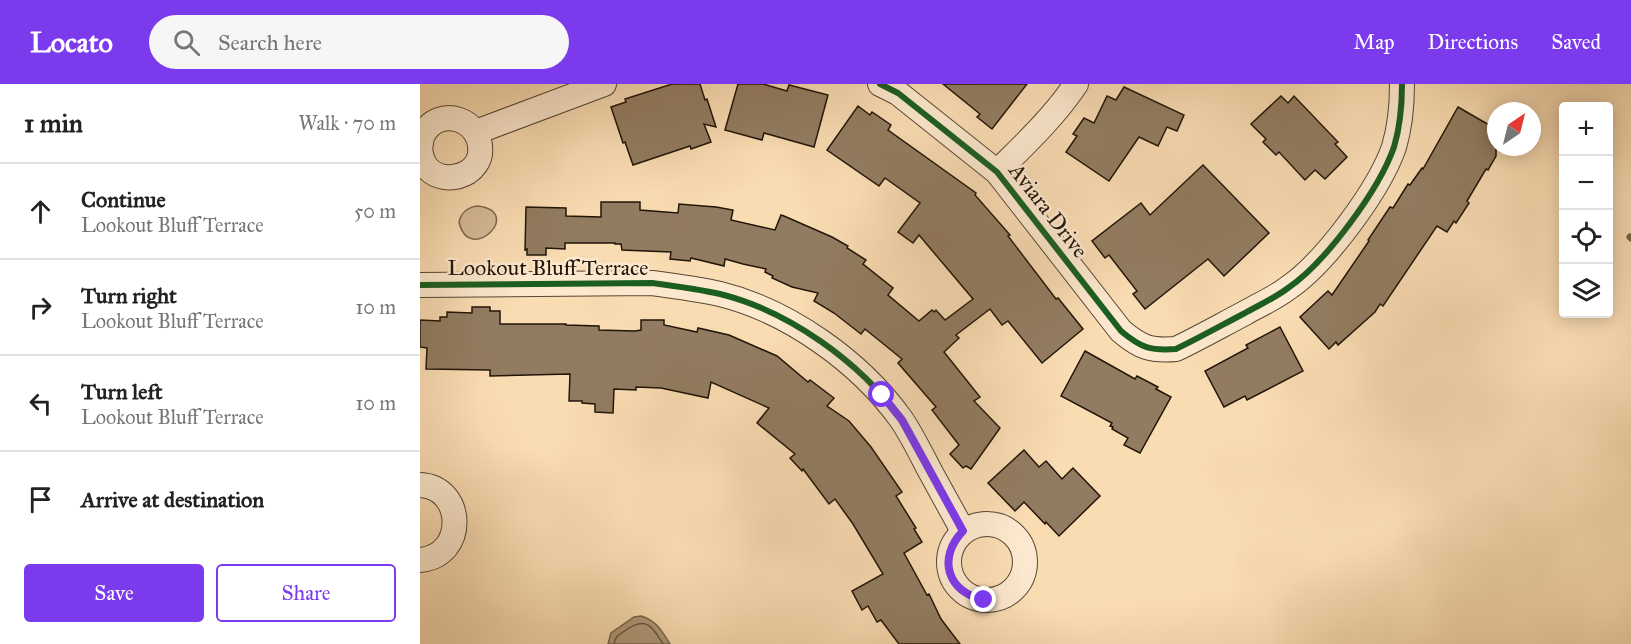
<!DOCTYPE html>
<html lang="en">
<head>
<meta charset="utf-8">
<style>
	:root { --surface:#fff; --page:#f6f6f6; --text:#222; --muted:#767676; --line:#e0e0e0; --accent:#7c3aed }
	body { margin:0; font-family:"IM FELL Great Primer",serif; background:var(--page); color:var(--text) }
	.controls { position:absolute; right:18px; top:18px; display:grid; overflow:hidden; border-radius:6px; box-shadow:0 3px 15px #0003 }
	.controls button { width:54px; height:54px; display:grid; place-items:center; padding:0; border:0; border-bottom:2px solid var(--line); background:var(--surface); color:var(--text); font:30px sans-serif }
	.compass { position:absolute; left:1067px; top:18px; width:54px; height:54px; border-radius:50%; background:var(--surface); box-shadow:0 3px 15px #0003; rotate:35deg }
	.stop { position:absolute; width:18px; height:18px; margin:-14px; border:4px solid #7c3aed; border-radius:50%; background:#fff }
	.stop.end { background:#7c3aed; border-color:#fff; box-shadow:0 2px 6px #0008 }
	.list { margin:0; padding:0; list-style:none }
	h2 { display:flex; justify-content:space-between; align-items:center; height:78px; margin:0; padding:0 24px; font-size:26px }
	h2 small { font-size:20px; font-weight:400; color:var(--muted) }
	.list li { display:grid; grid-template-columns:39px 1fr auto; gap:18px; align-items:center; box-sizing:border-box; height:96px; padding:0 24px; border-top:2px solid var(--line) }
	.list b { display:block; font-size:22px; white-space:nowrap }
	.list p { margin:0; font-size:20px; white-space:nowrap; color:var(--muted) }
	.list em { font-size:20px; font-style:normal; color:var(--muted) }
	.actions { display:flex; gap:12px; padding:18px 24px }
	.actions a { flex:1; padding:14px 0; border:2px solid var(--accent); border-radius:6px; text-align:center; font-size:21px; color:var(--accent) }
	.actions .main { background:var(--accent); color:#fff }
	.icon { flex:none; width:33px; height:33px; fill:none; stroke:currentColor; stroke-width:2; stroke-linecap:round; stroke-linejoin:round }
	.map { position:relative; flex:none; width:1211px; height:560px; overflow:hidden }
	header { display:flex; align-items:center; gap:36px; box-sizing:border-box; height:84px; padding:0 30px; background:var(--accent); color:#fff }
	header strong { font-size:28px }
	nav { display:flex; gap:33px; margin-inline-start:auto; font-size:21px }
	.search { width:420px; height:54px; background:var(--page); display:flex; align-items:center; gap:15px; box-sizing:border-box; padding:0 21px; border-radius:33px; color:var(--muted); font-size:22px }
	main { display:flex }
	aside { flex:1; background:var(--surface) }
	.map>svg:first-child { display:block }
</style>
</head>
<body>
<header>
<strong>Locato</strong>
<div class="search"><svg class="icon" aria-label="search" viewBox="0 0 24 24"><circle cx="10" cy="10" r="6"/><path d="M15 15l6 6"/></svg>Search here</div>
<nav><a>Map</a><a>Directions</a><a>Saved</a></nav>
</header>
<main>
<aside>
<h2>1 min<small>Walk · 70 m</small></h2>
<ul class="list">
<li><svg class="icon" aria-label="ahead" viewBox="0 0 24 24"><path d="M12 20V5M6 11l6-6 6 6"/></svg><div><b>Continue</b><p>Lookout Bluff Terrace</p></div><em>50 m</em></li>
<li><svg class="icon" aria-label="right" viewBox="0 0 24 24"><path d="M7 20v-9h11M14 6l5 5-5 5"/></svg><div><b>Turn right</b><p>Lookout Bluff Terrace</p></div><em>10 m</em></li>
<li><svg class="icon" aria-label="left" viewBox="0 0 24 24"><path d="M17 20v-9H6M10 6l-5 5 5 5"/></svg><div><b>Turn left</b><p>Lookout Bluff Terrace</p></div><em>10 m</em></li>
<li><svg class="icon" aria-label="arrive" viewBox="0 0 24 24"><path d="M6 21V4h12l-3 4 3 4H6"/></svg><div><b>Arrive at destination</b></div></li>
</ul>
<div class="actions"><a class="main">Save</a><a>Share</a></div>
</aside>
<div class="map">
<svg width="1211" height="560" viewBox="0 0 1211 560">
	<rect width="100%" height="100%" fill="#fadcb3"/>
	<filter id="stains"><feTurbulence type="fractalNoise" baseFrequency=".00333" numOctaves="4"/><feColorMatrix values="0 0 0 0 .2 0 0 0 0 .09 0 0 0 0 .02 0 0 0 .5 -.17"/></filter>
	<radialGradient id="worn" r=".72"><stop offset=".6" stop-color="#630" stop-opacity="0"/><stop offset="1" stop-color="#630" stop-opacity=".3"/></radialGradient>
	<path fill="#d5ba96" stroke="#7b684f" stroke-width="1.5" d="M58,122c47,6 -9,60 -19,16 2,-10 10,-15 19,-16z"/>
	<path fill="#b09879" stroke="#77644c" stroke-width="1.5" d="M221,532c16,5 21,15 29,28h-62l3,-11 23,-16z"/>
	<g fill="none" stroke-linecap="round" stroke-linejoin="round">
		<path stroke="#685640" stroke-width="1.5" d="M194,560c1,-8 6,-10 12,-14 20,-14 26,-4 37,14"/>
		<path stroke="#77644c" stroke-width="7" d="M1210,153l1,1"/>
	</g>
	<g fill="#927c61" stroke="#211508" stroke-width="1.5">
		<path d="M252,0h28l5,16 2,-1 9,28 -12,-3 7,18 -20,7 -1,-3 -57,19 -8,-23 -2,1 -12,-36 15,-5 -1,-3z"/>
		<path d="M318,0h25l24,7 2,-6 39,10 -14,52 -50,-14 -2,7 -37,-10z"/>
		<path d="M523,0h84l-35,45 -15,-12 3,-3z"/>
		<path d="M704,3l60,28 -7,16 -10,-4 -9,19 -19,-9 -30,44 -43,-29 11,-16 -4,-2 11,-16 10,5 13,-27 9,4z"/>
		<path d="M861,12l7,7 6,-7 44,46 -3,2 12,13 -22,22 -10,-9 -10,10 -26,-28 -3,3 -13,-13 3,-3 -15,-15z"/>
		<path d="M438,22l12,9 2,-3 19,13 -3,5 88,63 -1,2 35,40 -2,1 48,63 2,-1 25,31 -41,34 -34,-42 -6,4 -12,-16 -34,26 3,3 -15,14 36,45 -6,4 26,27 -29,41 -5,-3 -3,2 -13,-14 9,-9 -27,-35 4,-3 -38,-44 4,-4 -37,-30 -4,5 -27,-21 -20,-12 4,-8 -26,-6 -20,-9 1,-2 -8,-4 1,-3 -23,-5 -18,-5 -1,7 -33,-8 -1,3 -20,-2 1,-7 -49,-2 -1,-6h-6v-1h-50v6l-19,-1v7h-19v-6l-2,1 1,-43 40,1v8l35,1v-15h39v8l38,3 1,-9 37,3 17,3 -2,10 44,10 6,-15 3,1 48,21 16,9 -1,2 19,12 -3,4 30,24 -5,7 31,26 13,-11 2,2 2,-2 9,10 28,-21 -54,-64 -6,8 -15,-11 22,-29 -35,-25 -6,8 -52,-36z"/>
		<path d="M1038,23l38,22v27l-8,14 -2,-1 -19,32 2,2 -13,20 -2,-2 -7,11 -10,-6 -54,80 -3,-2 -5,8 -37,33 -2,-3 -7,7 -29,-32 28,-26 4,4 37,-54 -1,-1 22,-33 3,1 15,-24 2,1 12,-17 1,1z"/>
		<path d="M783,81l66,68 -45,43 -16,-17 -63,50 -12,-15 4,-3 -28,-36 -4,3 -13,-17 49,-38 9,12z"/>
		<path d="M52,223h18v4h10v13h66v1l33,1v4l36,1 6,-1v-10h23v5l33,7 1,-4 31,7 48,21 31,26 2,-2 24,18 -7,8 22,15 22,26 31,45 -6,4 20,32 -2,1 8,13 -18,11 23,42 2,-1 12,25 19,25h-61l-18,-24 -4,2 -9,-16 -6,4 -10,-19 31,-17 -30,-50 -18,-25 -6,5 -26,-35 -1,2 -12,-13 5,-4 -38,-31 12,-15 -58,-26 -3,16 -47,-10 -25,-1v3l-22,-1 -1,24 -18,-1v-8l-13,-1v-2h-13l1,-27 -80,2v-6l-64,-1 1,-21 -7,-1v-27l20,1v-4h7v-5l25,1z"/>
		<path d="M860,243l23,44 -56,29 -2,-4 -21,11 -19,-36 43,-23 -2,-3z"/>
		<path d="M665,267l50,28 2,-3 21,11 -2,2 15,8 -31,56 -16,-8 4,-7 -16,-9 1,-2 -3,-1 2,-3 -51,-27z"/>
		<path d="M604,366l15,17 7,-6 16,18 11,-11 27,28 -41,40 -13,-14 -1,2 -21,-22 -9,9 -27,-28z"/>
	</g>
	<g fill="none" stroke-linecap="round" stroke-linejoin="round">
		<defs>
			<g id="minor">
				<path d="M460,0l18,9 99,79 124,159c20,17 30,20 55,18 23,-11 46,-24 69,-36 14,-8 30,-15 43,-25 37,-25 91,-98 106,-141 6,-20 8,-42 8,-63"/>
				<path d="M56,48l128,-48"/>
				<path d="M0,65c1,-4 1,-10 3,-14 15,-31 61,-16 57,19 -1,7 -6,14 -12,18 -15,9 -35,7 -44,-9 -2,-4 -3,-9 -4,-14"/>
				<path d="M577,88c28,-28 57,-55 79,-88"/>
				<path d="M0,201l232,-2c23,3 46,6 68,11 69,17 140,68 181,125 11,16 20,35 29,52 11,20 22,40 33,60"/>
				<path d="M0,401c45,2 47,71 0,75"/>
				<circle cx="567" cy="478" r="38"/>
			</g>
		</defs>
		<use href="#minor" stroke="#574733" stroke-width="26"/>
		<use href="#minor" stroke="#fce8ce" stroke-width="24"/>
		<defs>
			<g id="cycleway">
				<path d="M460,0l18,9 99,79 124,159c20,17 30,20 55,18 23,-11 46,-24 69,-36 14,-8 30,-15 43,-25 37,-25 91,-98 106,-141 6,-20 8,-42 8,-63"/>
				<path d="M0,201l232,-2c23,3 46,6 68,11 69,17 140,68 181,125 11,16 20,35 29,52 11,20 22,40 33,60"/>
			</g>
		</defs>
		<use href="#cycleway" stroke="#fce8ce" stroke-width="10"/>
		<use href="#cycleway" stroke="#1b5e20" stroke-width="6"/>
	</g>
	<g fill="none" stroke-linecap="round" stroke-linejoin="round">
		<path stroke="#7c3aed" stroke-width="8" d="M462,311l20,25 61,111c-26,27 -16,61 21,69"/>
	</g>
	<g text-anchor="middle" stroke-width="5" stroke-linejoin="round" paint-order="stroke">
		<g font-size="22" fill="#211508" stroke="#fce8ce">
			<text transform="translate(629 126) rotate(52)" y="8">Aviara Drive</text>
			<text x="128" y="191">Lookout Bluff Terrace</text>
		</g>
	</g>
	<rect width="100%" height="100%" filter="url(#stains)"/>
	<rect width="100%" height="100%" fill="url(#worn)"/>
</svg>
<div class="controls">
<button>+</button>
<button>−</button>
<button><svg class="icon" aria-label="locate" viewBox="0 0 24 24"><circle cx="12" cy="12" r="6"/><path d="M12 2v4M12 18v4M2 12h4M18 12h4"/></svg></button>
<button><svg class="icon" aria-label="layers" viewBox="0 0 24 24"><path d="M12 4l9 5-9 5-9-5zM3 14l9 5 9-5"/></svg></button>
</div>
<svg class="compass" viewBox="-18 -18 36 36"><path d="M0-13l5 13h-10z" fill="#e53935"/><path d="M0 13l5-13h-10z" fill="#767676"/></svg>
<div class="stop" style="left:462px;top:311px"></div>
<div class="stop end" style="left:564px;top:516px"></div>
</div>
</main>
</body>
</html>
